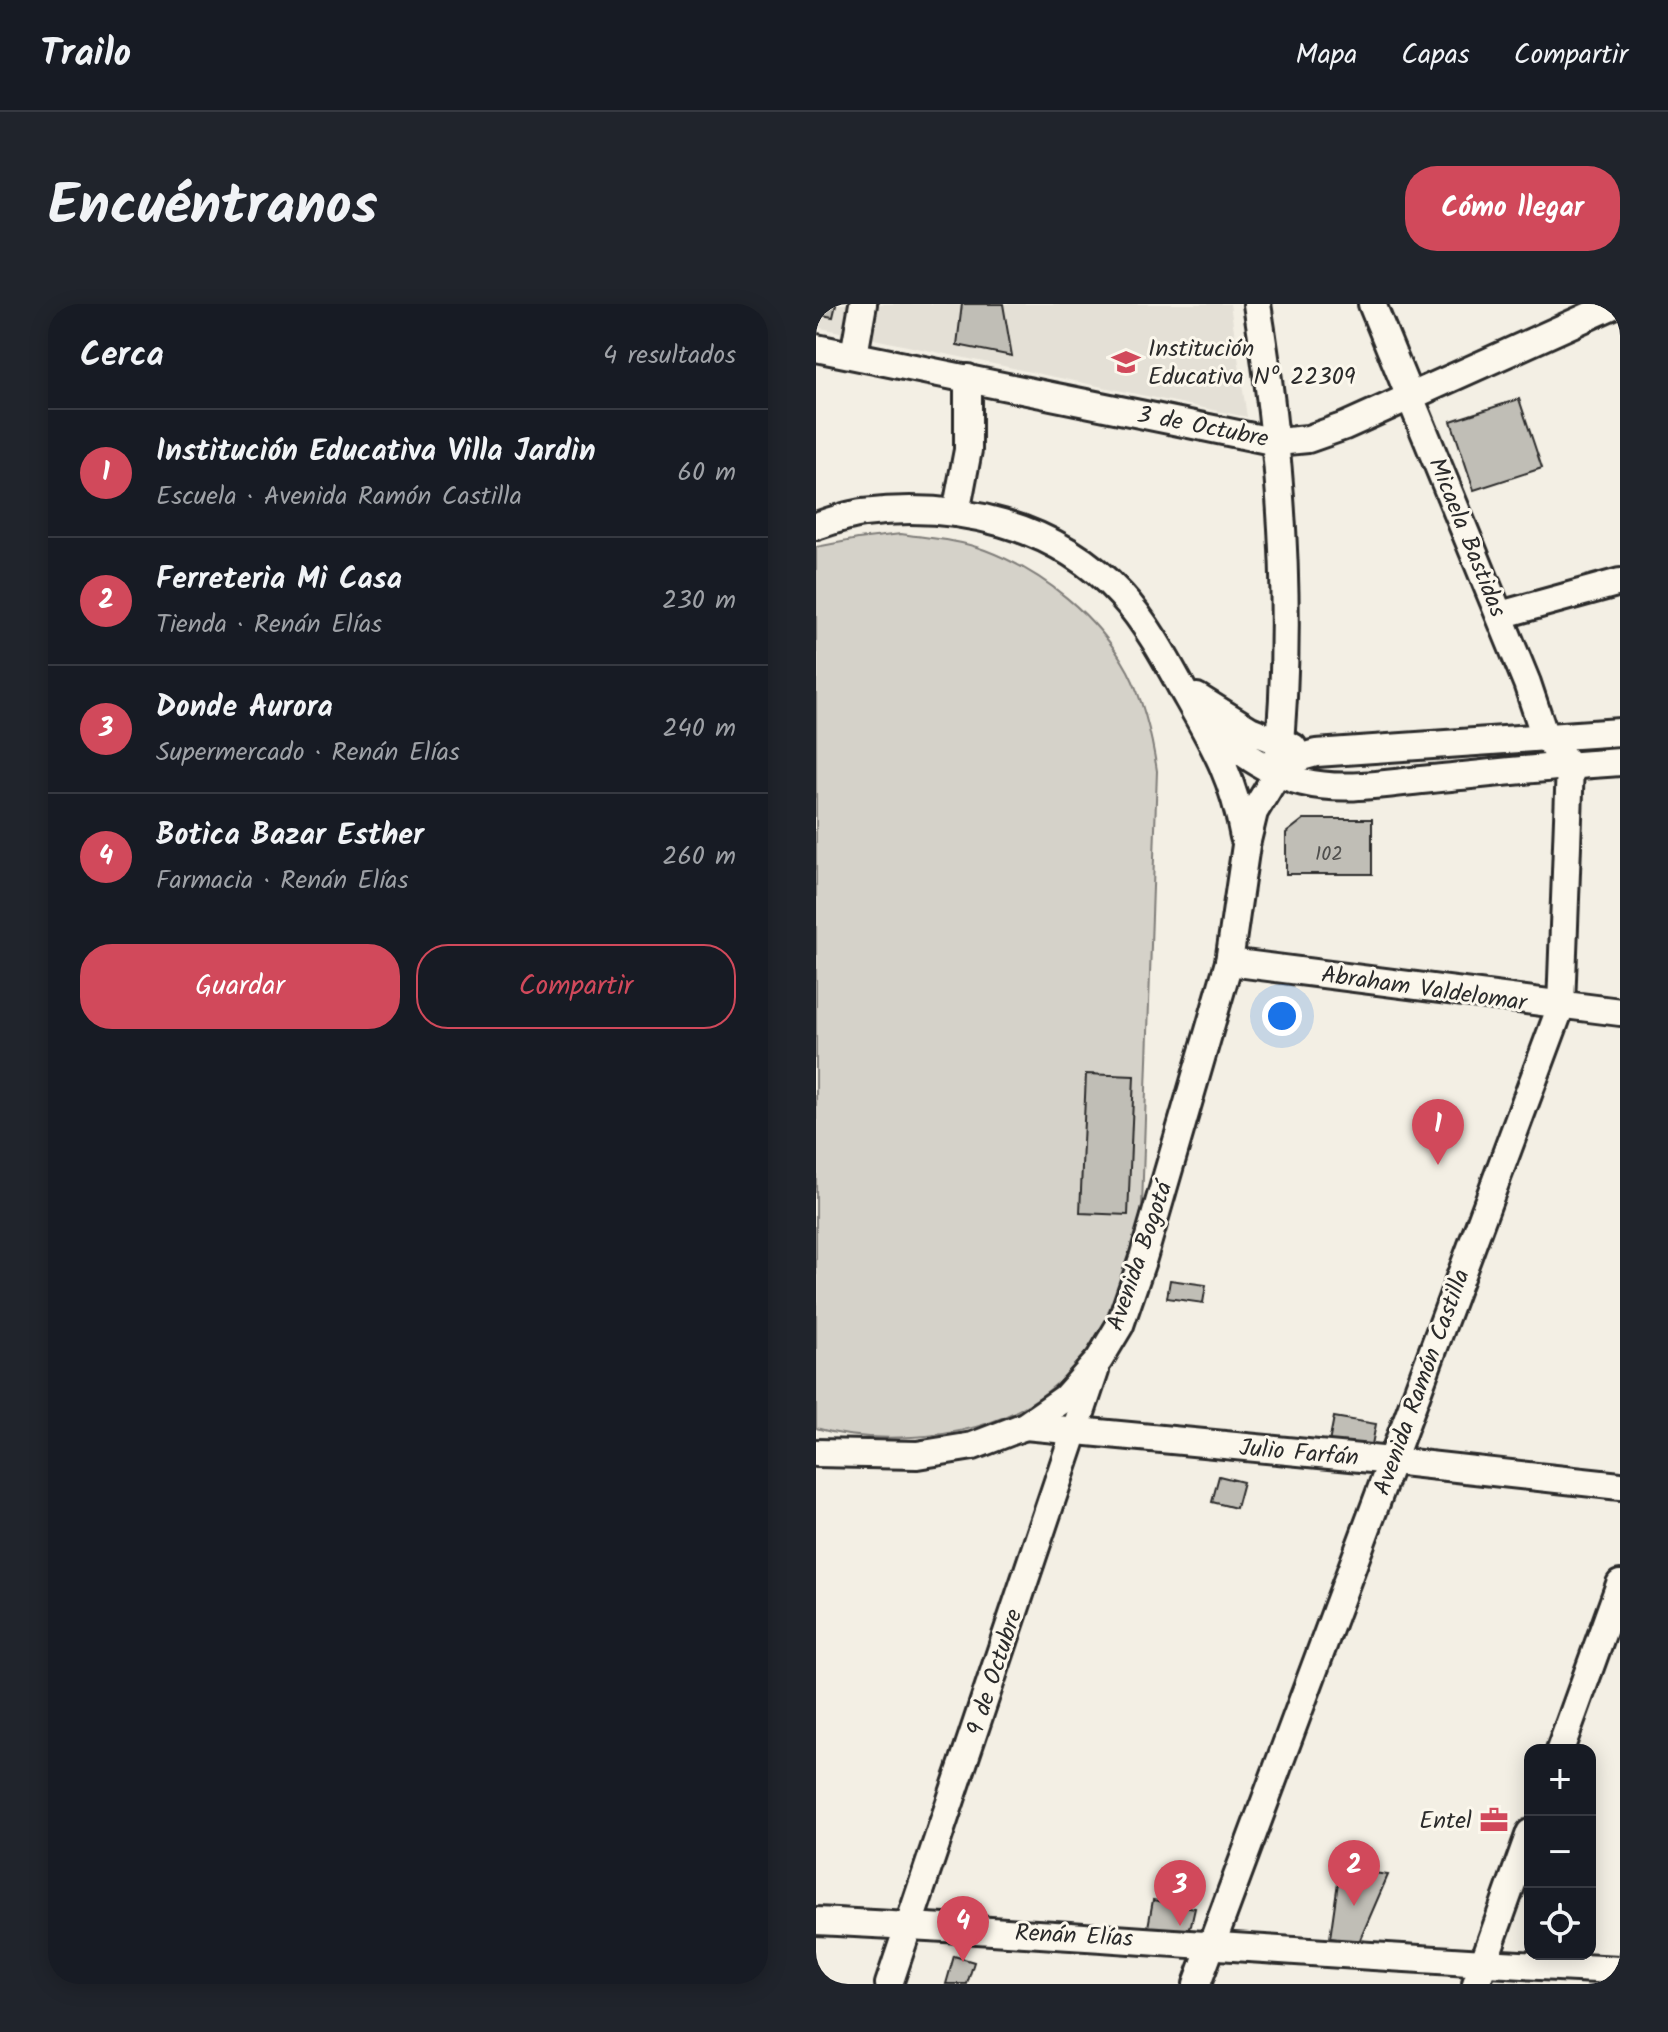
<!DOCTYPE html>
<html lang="es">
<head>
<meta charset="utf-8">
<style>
	:root { --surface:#171b24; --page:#20242c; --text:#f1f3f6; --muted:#9ea1a6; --line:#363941; --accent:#d1495b }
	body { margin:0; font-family:Kalam,sans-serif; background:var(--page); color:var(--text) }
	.controls { position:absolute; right:24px; bottom:24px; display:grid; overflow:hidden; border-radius:16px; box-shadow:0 4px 20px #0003 }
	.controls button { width:72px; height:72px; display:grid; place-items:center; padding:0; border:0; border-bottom:2px solid var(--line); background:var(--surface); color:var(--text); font:40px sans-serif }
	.you { position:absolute; left:466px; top:712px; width:28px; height:28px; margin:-20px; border:6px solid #fff; border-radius:50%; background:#1a73e8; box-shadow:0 0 0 12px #1a73e833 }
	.badge { display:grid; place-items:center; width:52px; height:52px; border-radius:50%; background:var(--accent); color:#fff; font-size:26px; font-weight:700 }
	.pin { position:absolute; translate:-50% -66px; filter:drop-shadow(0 2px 4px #0008) }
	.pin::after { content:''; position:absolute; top:42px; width:28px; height:24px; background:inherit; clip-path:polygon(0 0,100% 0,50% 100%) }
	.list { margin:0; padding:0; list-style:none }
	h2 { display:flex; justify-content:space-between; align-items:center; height:104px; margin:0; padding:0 32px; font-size:34px }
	h2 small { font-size:26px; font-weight:400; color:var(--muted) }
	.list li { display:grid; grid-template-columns:52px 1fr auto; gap:24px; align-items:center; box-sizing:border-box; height:128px; padding:0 32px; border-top:2px solid var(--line) }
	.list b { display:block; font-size:30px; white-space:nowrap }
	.list p { margin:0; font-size:26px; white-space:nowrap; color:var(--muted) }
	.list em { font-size:26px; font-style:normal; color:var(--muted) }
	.actions { display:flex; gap:16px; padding:24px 32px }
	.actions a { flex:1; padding:18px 0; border:2px solid var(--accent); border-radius:32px; text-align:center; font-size:28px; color:var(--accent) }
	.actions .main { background:var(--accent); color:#fff }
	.icon { flex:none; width:44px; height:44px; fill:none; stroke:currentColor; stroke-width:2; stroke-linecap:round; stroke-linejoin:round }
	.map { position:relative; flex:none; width:804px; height:1680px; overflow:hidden; border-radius:32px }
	header { display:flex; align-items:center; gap:48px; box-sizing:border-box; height:112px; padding:0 40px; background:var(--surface); border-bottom:2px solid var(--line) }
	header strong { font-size:38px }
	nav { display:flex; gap:44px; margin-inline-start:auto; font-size:28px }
	.intro { display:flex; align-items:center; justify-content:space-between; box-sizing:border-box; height:192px; padding:0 48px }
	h1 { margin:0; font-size:56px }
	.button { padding:20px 36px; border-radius:32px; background:var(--accent); color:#fff; font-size:28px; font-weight:700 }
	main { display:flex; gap:48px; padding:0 48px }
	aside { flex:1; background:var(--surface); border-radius:32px; box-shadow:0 4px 20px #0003 }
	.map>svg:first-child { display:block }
</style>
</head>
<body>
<header>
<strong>Trailo</strong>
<nav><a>Mapa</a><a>Capas</a><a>Compartir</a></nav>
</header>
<div class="intro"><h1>Encuéntranos</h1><a class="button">Cómo llegar</a></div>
<main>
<aside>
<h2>Cerca<small>4 resultados</small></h2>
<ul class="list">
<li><span class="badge">1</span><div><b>Institución Educativa Villa Jardin</b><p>Escuela · Avenida Ramón Castilla</p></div><em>60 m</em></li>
<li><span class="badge">2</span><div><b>Ferreteria Mi Casa</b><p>Tienda · Renán Elías</p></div><em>230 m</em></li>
<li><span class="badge">3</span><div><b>Donde Aurora</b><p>Supermercado · Renán Elías</p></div><em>240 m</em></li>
<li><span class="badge">4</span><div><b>Botica Bazar Esther</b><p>Farmacia · Renán Elías</p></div><em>260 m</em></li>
</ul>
<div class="actions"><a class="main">Guardar</a><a>Compartir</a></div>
</aside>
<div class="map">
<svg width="804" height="1680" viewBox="0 0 804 1680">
	<rect width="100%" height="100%" fill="#f3efe4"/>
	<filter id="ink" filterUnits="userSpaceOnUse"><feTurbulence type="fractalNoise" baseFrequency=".0125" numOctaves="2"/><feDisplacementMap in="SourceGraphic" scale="16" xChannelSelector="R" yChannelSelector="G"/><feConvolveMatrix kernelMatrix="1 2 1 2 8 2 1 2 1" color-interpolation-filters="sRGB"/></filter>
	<g filter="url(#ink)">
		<path fill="#e4e0d6" d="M0,0h414l17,113 -431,-90z"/>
		<path fill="#d5d2c9" stroke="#807e7a" stroke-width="2" d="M85,230c28,4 58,6 84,16 58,22 113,66 143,121 16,31 24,66 29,100l-15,435c-21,132 -88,224 -230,231 -33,2 -64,1 -96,-9v-881l42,-8z"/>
		<g fill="#c0beb6" stroke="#2b2b2b" stroke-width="2">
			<path d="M0,0h20l-3,13 -17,-3z"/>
			<path d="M146,0h41l9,52 -55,-11z"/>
			<path d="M703,95l23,69 -68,22 -23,-69z"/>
			<path d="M488,515h68v55h-86v-41z"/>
			<path d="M270,770l48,2 -6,139 -48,-2z"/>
			<path d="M354,976l36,5 -3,18 -36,-5z"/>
			<path d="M518,1113l42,7 -5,26 -42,-7z"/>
			<path d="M403,1172l24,6 -7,26 -24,-6z"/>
			<path d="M524,1564l48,7 -29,67 -29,-4z"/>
			<path d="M337,1596l42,8 -4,18 -11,7 -32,-6z"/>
			<path d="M138,1652l20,6 -7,22h-21z"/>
		</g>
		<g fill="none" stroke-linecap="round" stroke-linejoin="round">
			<defs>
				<g id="minor">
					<path d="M441,0c25,155 37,314 20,470"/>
					<path d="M0,44l461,94 31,-3 37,-13 271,-122"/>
					<path d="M38,51l9,-51"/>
					<path d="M140,209l12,-63v-72"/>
					<path d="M0,222c15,-5 31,-11 47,-13 93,-12 193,11 258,82 25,27 45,64 63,97 30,53 49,84 60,145"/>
					<path d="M684,311l120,-33"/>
					<path d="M381,393l53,33 43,17"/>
					<path d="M393,422c27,23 58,47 94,56 40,10 87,1 128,-3 63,-6 126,-13 189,-17"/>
					<path d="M413,658l391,50"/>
					<path d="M209,1122l367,35 228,25"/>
					<path d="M0,1149l101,2 56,-9 52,-20 40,-28 34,-38 21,-35 23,-67 86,-296 17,-117 8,-33 23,-38 21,-16 18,-5 304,-21"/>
					<path d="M744,1446l60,-166"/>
					<path d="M0,1617c268,13 536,37 804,49"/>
					<path d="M73,1680l206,-613"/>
					<path d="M381,1680l364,-978 9,-241 -25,-28 -18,-54 -155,-379"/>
					<path d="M660,1680l54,-151"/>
				</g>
			</defs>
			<use href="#minor" stroke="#2b2b2b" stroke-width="32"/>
			<use href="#minor" stroke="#fbf7ec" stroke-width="26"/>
		</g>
	</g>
	<defs>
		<symbol id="school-bare" viewBox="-9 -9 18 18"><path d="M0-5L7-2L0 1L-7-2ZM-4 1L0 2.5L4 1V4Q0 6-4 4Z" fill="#d1495b" stroke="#fbf7ec" stroke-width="2.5" paint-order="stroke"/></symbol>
		<symbol id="office-bare" viewBox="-9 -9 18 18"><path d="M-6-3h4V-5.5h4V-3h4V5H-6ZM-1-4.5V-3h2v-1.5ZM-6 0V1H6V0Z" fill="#d1495b" stroke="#fbf7ec" stroke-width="2.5" paint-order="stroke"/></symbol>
	</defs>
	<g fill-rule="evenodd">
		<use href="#school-bare" x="290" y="38" width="40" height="40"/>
		<use href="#office-bare" x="658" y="1496" width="40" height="40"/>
	</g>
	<g text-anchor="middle" stroke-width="6" stroke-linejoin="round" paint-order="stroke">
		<g font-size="20" fill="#50504e">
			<text x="513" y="556">102</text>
		</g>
		<g font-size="24" fill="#2b2b2b" stroke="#fbf7ec" text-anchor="start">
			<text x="332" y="52">Institución<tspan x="332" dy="28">Educativa Nº 22309</tspan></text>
			<text x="656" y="1524" text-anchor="end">Entel</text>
		</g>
		<g font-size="24" fill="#2b2b2b" stroke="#fbf7ec">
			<text transform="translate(387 122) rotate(11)" y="8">3 de Octubre</text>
			<text transform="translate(652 233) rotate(68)" y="8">Micaela Bastidas</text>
			<text transform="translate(608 684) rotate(8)" y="8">Abraham Valdelomar</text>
			<text transform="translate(323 952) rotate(-71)" y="8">Avenida Bogotá</text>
			<text transform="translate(605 1078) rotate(-70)" y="8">Avenida Ramón Castilla</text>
			<text transform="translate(483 1148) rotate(5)" y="8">Julio Farfán</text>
			<text transform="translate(178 1368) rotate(-72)" y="8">9 de Octubre</text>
			<text transform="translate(258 1631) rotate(3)" y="8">Renán Elías</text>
		</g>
	</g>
</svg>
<div class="controls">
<button>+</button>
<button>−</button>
<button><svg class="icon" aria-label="locate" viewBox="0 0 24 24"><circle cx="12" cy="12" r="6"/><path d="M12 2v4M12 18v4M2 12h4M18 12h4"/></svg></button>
</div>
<div class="you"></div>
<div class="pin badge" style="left:622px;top:861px">1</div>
<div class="pin badge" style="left:538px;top:1602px">2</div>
<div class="pin badge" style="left:364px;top:1622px">3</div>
<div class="pin badge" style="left:147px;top:1658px">4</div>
</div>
</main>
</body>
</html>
